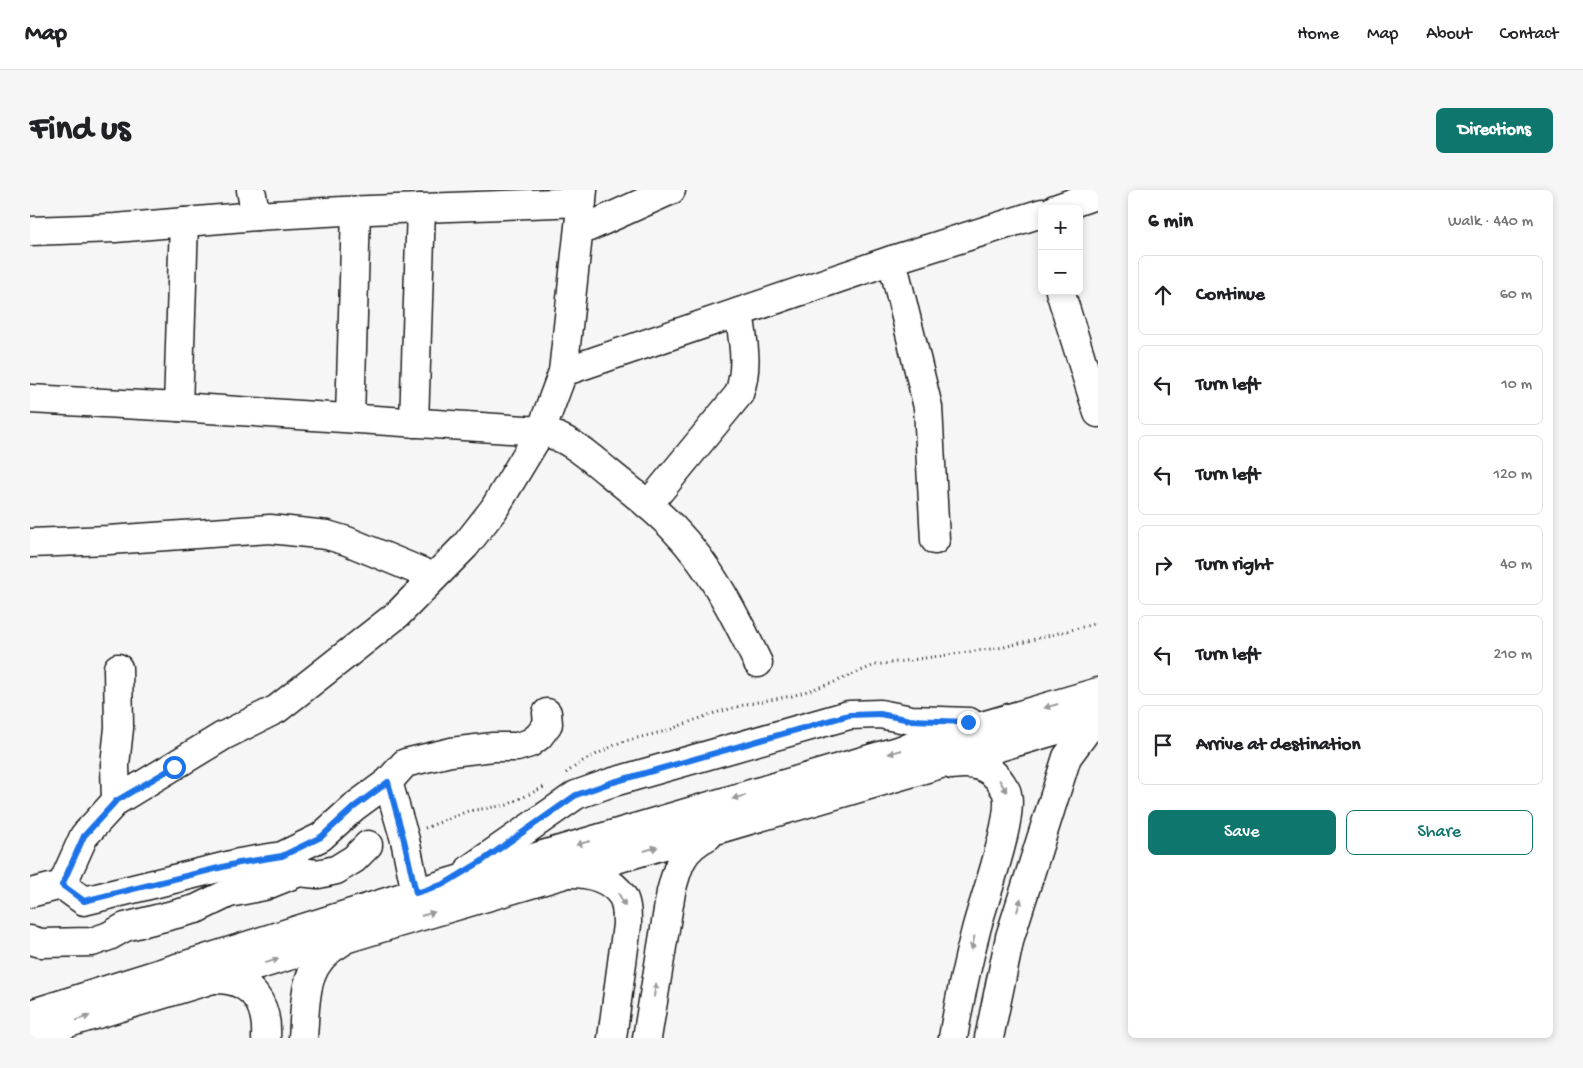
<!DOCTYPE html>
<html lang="en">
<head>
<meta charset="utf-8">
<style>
	:root { --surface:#fff; --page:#f6f6f6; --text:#202124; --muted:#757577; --line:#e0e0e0; --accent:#0f766e }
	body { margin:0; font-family:"Gochi Hand",sans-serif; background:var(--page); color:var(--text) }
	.controls { position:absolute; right:15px; top:15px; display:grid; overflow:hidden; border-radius:8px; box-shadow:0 2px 8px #0003 }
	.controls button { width:45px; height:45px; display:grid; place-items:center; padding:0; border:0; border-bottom:1px solid var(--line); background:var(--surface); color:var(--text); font:25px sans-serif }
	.stop { position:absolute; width:15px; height:15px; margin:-11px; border:4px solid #1a73e8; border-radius:50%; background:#fff }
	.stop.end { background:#1a73e8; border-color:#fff; box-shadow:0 1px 5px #0008 }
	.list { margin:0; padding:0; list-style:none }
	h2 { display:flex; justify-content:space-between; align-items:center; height:65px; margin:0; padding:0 20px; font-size:21px }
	h2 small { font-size:16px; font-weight:400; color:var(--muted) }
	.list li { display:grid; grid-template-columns:32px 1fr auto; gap:15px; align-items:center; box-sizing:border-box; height:80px; margin:0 10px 10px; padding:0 10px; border:1px solid var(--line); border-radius:8px }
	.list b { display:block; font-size:19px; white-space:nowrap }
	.list em { font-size:16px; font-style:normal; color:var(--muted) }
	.actions { display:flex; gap:10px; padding:15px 20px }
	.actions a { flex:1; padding:11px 0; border:1px solid var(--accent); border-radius:8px; text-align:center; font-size:18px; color:var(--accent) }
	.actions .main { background:var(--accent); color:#fff }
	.icon { flex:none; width:28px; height:28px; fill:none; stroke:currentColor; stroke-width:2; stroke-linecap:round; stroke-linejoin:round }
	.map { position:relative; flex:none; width:1068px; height:848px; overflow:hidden; border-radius:8px }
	header { display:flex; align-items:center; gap:30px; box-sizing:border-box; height:70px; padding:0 25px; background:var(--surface); border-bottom:1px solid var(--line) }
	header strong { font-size:24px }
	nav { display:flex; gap:28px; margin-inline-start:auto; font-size:18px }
	.intro { display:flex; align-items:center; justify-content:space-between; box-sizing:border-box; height:120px; padding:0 30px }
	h1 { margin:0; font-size:35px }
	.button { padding:12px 22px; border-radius:8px; background:var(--accent); color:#fff; font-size:18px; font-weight:700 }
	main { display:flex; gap:30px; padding:0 30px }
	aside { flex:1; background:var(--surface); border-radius:8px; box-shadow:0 2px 8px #0003 }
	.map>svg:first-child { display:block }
</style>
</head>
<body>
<header>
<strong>Map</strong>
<nav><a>Home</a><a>Map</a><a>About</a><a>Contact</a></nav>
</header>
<div class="intro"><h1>Find us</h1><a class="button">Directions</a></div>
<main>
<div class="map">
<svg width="1068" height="848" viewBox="0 0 1068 848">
	<rect width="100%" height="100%" fill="#f6f6f6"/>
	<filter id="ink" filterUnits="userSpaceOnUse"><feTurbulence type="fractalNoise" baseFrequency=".02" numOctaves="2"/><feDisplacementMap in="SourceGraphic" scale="10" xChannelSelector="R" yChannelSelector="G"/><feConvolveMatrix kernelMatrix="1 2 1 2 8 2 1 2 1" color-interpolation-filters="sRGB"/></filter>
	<g filter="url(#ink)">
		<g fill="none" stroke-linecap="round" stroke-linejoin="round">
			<defs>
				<g id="minor">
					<path d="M221,0l5,26"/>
					<path d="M1025,19l43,-15"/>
					<path d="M0,41l85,-3 141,-12 87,-5 239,-9"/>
					<path d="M550,41l91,-41"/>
					<path d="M862,70l36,147 7,133"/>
					<path d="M1030,101l38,122"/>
					<path d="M533,182l329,-112 150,-47"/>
					<path d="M0,209l148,8 363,24c28,7 45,23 67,41 22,18 46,36 66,57 37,38 61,86 84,134"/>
					<path d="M148,217l6,-185"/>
					<path d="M320,228l6,-207"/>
					<path d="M384,233l7,-215"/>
					<path d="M618,315l91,-111c10,-29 4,-53 0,-82"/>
					<path d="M0,353l79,-3 161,-11 57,6 20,6 87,36"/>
					<path d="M922,575c21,-3 38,0 50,19 1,3 5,6 5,10 7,24 -24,108 -31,136 -9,35 -17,72 -23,108"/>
					<path d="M358,592l17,-19 46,-11 42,-5h24l13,-4 9,-7 9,-12 -1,-11"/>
					<path d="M86,611l-1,-36 4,-37 -1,-60"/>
					<path d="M440,679l106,-74 34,-12 239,-68 31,-1 31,6 58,2"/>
					<path d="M540,683c20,0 42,6 53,24 4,8 4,19 4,28l-15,113"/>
					<path d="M32,695l22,16 155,-38 43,-7 39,-19 33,-30 34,-25 17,58 11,53"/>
					<path d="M0,703l32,-8 22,-49 32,-35 107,-65 54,-27 121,-95 67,-68 29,-37 47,-78 22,-59 20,-182"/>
					<path d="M0,750l11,3 51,-1 17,-6 16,-9 71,-18 33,-16 35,-7 35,-14 19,2 18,-4 18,-11 14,-14"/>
					<path d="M186,789c36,0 52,25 50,59"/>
					<path d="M0,824l414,-130 654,-192"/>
					<path d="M9,848l29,-15 326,-99 704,-206"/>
					<path d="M273,848c3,-38 -1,-74 37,-95"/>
					<path d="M617,848l24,-146c7,-27 11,-43 37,-56"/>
					<path d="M959,848l21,-101 57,-180 20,-27 11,-7"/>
				</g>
			</defs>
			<use href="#minor" stroke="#1c1c1c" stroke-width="31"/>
			<g stroke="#1c1c1c" stroke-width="3" stroke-dasharray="1 4" stroke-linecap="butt">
				<path d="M536,583l17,-12 38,-19 45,-11 42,-16 39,-11 45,-8 40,-13 43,-18 129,-18 94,-24"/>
				<path d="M395,638l43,-17 39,-6 37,-18"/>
			</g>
			<use href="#minor" stroke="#fff" stroke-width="28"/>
		</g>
		<defs><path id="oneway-solid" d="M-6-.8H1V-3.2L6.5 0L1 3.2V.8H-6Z" transform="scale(1.25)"/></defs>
		<g fill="#999">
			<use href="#oneway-solid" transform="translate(1021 516) rotate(164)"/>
			<use href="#oneway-solid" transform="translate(865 562) rotate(164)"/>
			<use href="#oneway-solid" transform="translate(973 596) rotate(59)"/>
			<use href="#oneway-solid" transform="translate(709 607) rotate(164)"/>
			<use href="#oneway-solid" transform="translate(553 653) rotate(164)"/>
			<use href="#oneway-solid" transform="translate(621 659) rotate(-16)"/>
			<use href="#oneway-solid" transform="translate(592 710) rotate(63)"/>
			<use href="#oneway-solid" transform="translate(989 715) rotate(-74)"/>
			<use href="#oneway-solid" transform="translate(398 724) rotate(-16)"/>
			<use href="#oneway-solid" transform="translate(943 753) rotate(102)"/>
			<use href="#oneway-solid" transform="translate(242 771) rotate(-17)"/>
			<use href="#oneway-solid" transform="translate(625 800) rotate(-81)"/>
			<use href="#oneway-solid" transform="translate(53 828) rotate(-17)"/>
		</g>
	</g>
	<g fill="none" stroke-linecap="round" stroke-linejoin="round" filter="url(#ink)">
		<path stroke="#1a73e8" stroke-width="6" d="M144,577l-58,34 -32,35 -22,49 22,16 155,-38 43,-7 39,-19 33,-30 34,-25 16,58 12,53 28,-9 38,-23 94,-66 34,-12 239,-68 31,-1 30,6 58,2"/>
	</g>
</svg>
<div class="controls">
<button>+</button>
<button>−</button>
</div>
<div class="stop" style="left:144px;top:577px"></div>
<div class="stop end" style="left:938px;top:532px"></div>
</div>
<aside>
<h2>6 min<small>Walk · 440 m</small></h2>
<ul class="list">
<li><svg class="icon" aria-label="ahead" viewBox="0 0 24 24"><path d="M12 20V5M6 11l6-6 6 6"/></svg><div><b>Continue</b></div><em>60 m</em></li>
<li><svg class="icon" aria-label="left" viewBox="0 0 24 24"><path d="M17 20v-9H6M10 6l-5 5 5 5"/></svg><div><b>Turn left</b></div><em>10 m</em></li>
<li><svg class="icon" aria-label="left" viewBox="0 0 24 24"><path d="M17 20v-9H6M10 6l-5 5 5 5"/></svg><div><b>Turn left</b></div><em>120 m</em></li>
<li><svg class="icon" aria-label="right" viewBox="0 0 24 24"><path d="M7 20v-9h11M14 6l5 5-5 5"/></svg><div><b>Turn right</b></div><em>40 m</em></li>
<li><svg class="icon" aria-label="left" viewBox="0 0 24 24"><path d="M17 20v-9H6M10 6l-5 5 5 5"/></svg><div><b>Turn left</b></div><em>210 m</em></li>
<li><svg class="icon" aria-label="arrive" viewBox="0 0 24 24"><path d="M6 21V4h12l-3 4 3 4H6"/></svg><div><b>Arrive at destination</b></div></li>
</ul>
<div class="actions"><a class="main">Save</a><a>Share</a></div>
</aside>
</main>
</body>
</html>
